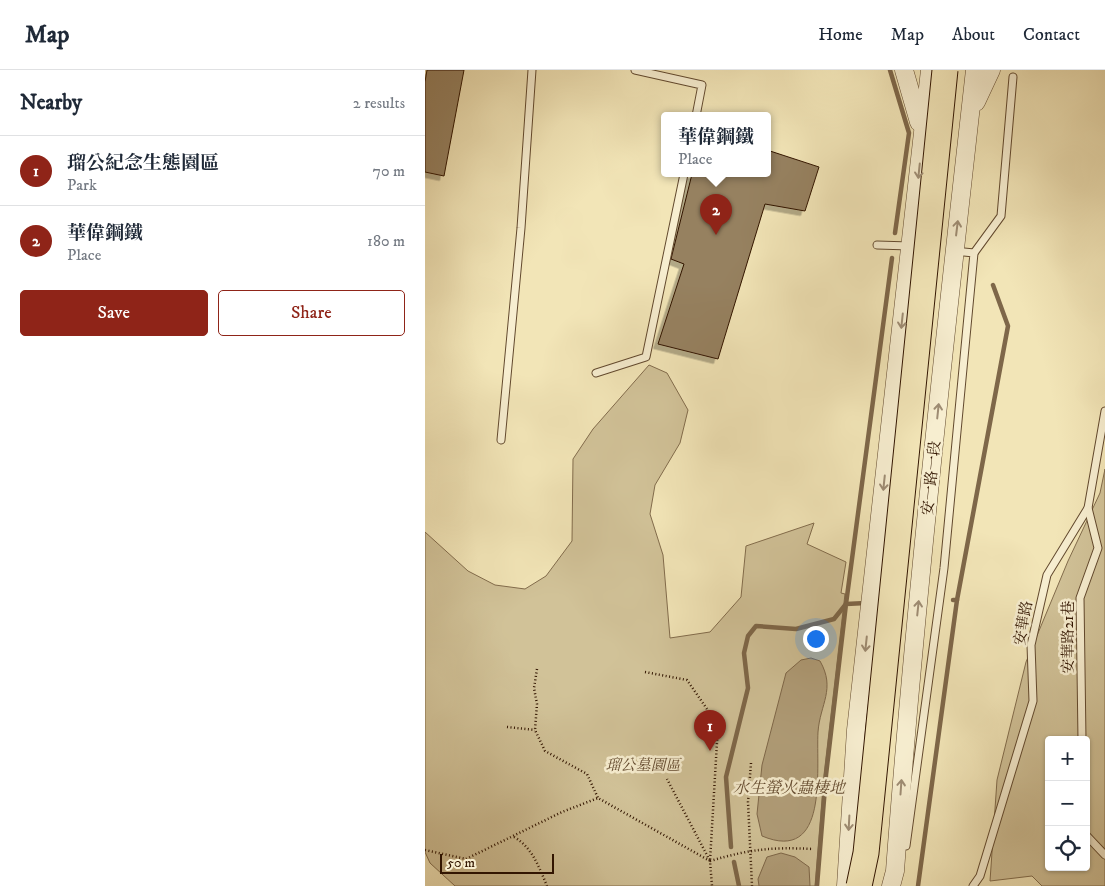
<!DOCTYPE html>
<html lang="en">
<head>
<meta charset="utf-8">
<style>
	:root { --surface:#fff; --page:#f6f6f7; --text:#1f2937; --muted:#747a83; --line:#e0e1e3; --accent:#8f2418 }
	body { margin:0; font-family:"IM FELL DW Pica","Noto Serif TC",serif; background:var(--page); color:var(--text) }
	.controls { position:absolute; right:15px; bottom:15px; display:grid; overflow:hidden; border-radius:5px; box-shadow:0 1px 4px #0004 }
	.controls button { width:45px; height:45px; display:grid; place-items:center; padding:0; border:0; border-bottom:1px solid var(--line); background:var(--surface); color:var(--text); font:25px sans-serif }
	.scale { position:absolute; left:15px; bottom:12px; width:114px; box-sizing:border-box; padding-left:5px; border:2px solid #321501; border-top:0; font-size:14px; line-height:18px; white-space:nowrap; color:#321501; -webkit-text-stroke:4px #f7eed0; paint-order:stroke }
	.you { position:absolute; left:390px; top:568px; width:18px; height:18px; margin:-12px; border:4px solid #fff; border-radius:50%; background:#1a73e8; box-shadow:0 0 0 8px #1a73e833 }
	.badge { display:grid; place-items:center; width:32px; height:32px; border-radius:50%; background:var(--accent); color:#fff; font-size:16px; font-weight:700 }
	.pin { position:absolute; translate:-50% -41px; filter:drop-shadow(0 1px 2px #0008) }
	.pin::after { content:''; position:absolute; top:26px; width:18px; height:15px; background:inherit; clip-path:polygon(0 0,100% 0,50% 100%) }
	.popup { position:absolute; left:236px; top:42px; width:110px; height:65px; box-sizing:border-box; display:grid; place-content:center; border-radius:5px; background:var(--surface); filter:drop-shadow(0 1px 4px #0005); font-size:16px; white-space:nowrap; color:var(--muted) }
	.popup b { font-size:19px; color:var(--text) }
	.popup::after { content:''; position:absolute; left:50%; top:100%; margin-left:-10px; border:10px solid transparent; border-top-color:var(--surface) }
	.list { margin:0; padding:0; list-style:none }
	h2 { display:flex; justify-content:space-between; align-items:center; height:65px; margin:0; padding:0 20px; font-size:21px }
	h2 small { font-size:16px; font-weight:400; color:var(--muted) }
	.list li { display:grid; grid-template-columns:32px 1fr auto; gap:15px; align-items:center; box-sizing:border-box; height:70px; padding:0 20px; border-top:1px solid var(--line) }
	.list b { display:block; font-size:19px; white-space:nowrap }
	.list p { margin:0; font-size:16px; white-space:nowrap; color:var(--muted) }
	.list em { font-size:16px; font-style:normal; color:var(--muted) }
	.actions { display:flex; gap:10px; padding:15px 20px }
	.actions a { flex:1; padding:11px 0; border:1px solid var(--accent); border-radius:5px; text-align:center; font-size:18px; color:var(--accent) }
	.actions .main { background:var(--accent); color:#fff }
	.icon { flex:none; width:28px; height:28px; fill:none; stroke:currentColor; stroke-width:2; stroke-linecap:round; stroke-linejoin:round }
	.map { position:relative; flex:none; width:680px; height:816px; overflow:hidden }
	header { display:flex; align-items:center; gap:30px; box-sizing:border-box; height:70px; padding:0 25px; background:var(--surface); border-bottom:1px solid var(--line) }
	header strong { font-size:24px }
	nav { display:flex; gap:28px; margin-inline-start:auto; font-size:18px }
	main { display:flex }
	aside { flex:1; background:var(--surface) }
	.map>svg:first-child { display:block }
</style>
</head>
<body>
<header>
<strong>Map</strong>
<nav><a>Home</a><a>Map</a><a>About</a><a>Contact</a></nav>
</header>
<main>
<aside>
<h2>Nearby<small>2 results</small></h2>
<ul class="list">
<li><span class="badge">1</span><div><b>瑠公紀念生態園區</b><p>Park</p></div><em>70 m</em></li>
<li><span class="badge">2</span><div><b>華偉鋼鐵</b><p>Place</p></div><em>180 m</em></li>
</ul>
<div class="actions"><a class="main">Save</a><a>Share</a></div>
</aside>
<div class="map">
<svg width="680" height="816" viewBox="0 0 680 816">
	<defs>
		<filter id="shadow"><feDropShadow dx="-4.5" dy="4.5" stdDeviation="0" flood-color="#0004"/></filter>
	</defs>
	<rect width="100%" height="100%" fill="#f2e5b7"/>
	<filter id="stains"><feTurbulence type="fractalNoise" baseFrequency=".004" numOctaves="4"/><feColorMatrix values="0 0 0 0 .2 0 0 0 0 .09 0 0 0 0 .02 0 0 0 .5 -.17"/></filter>
	<radialGradient id="worn" r=".72"><stop offset=".6" stop-color="#630" stop-opacity="0"/><stop offset="1" stop-color="#630" stop-opacity=".3"/></radialGradient>
	<g fill="#d1c298" stroke="#826c4c" fill-rule="evenodd">
		<path d="M224,295l18,8 21,37 -8,33 -25,42 -5,29 13,41 7,83 40,-6 31,-35 5,-51 68,-23 -7,21 39,18 -5,31 4,1 -21,181 -9,111h-360l-25,-23 -5,-11v-320l43,39 27,14 30,4 21,-13 26,-35 1,-82 20,-30z"/>
		<path d="M680,399v417h-63l-10,-10 -42,5 7,-101 29,-118 42,-101 32,-68zM624,670h37v127h-37z"/>
	</g>
	<g fill="#b19e79" stroke="#7e6749">
		<path d="M386,588l9,3c16,28 0,43 -2,71 -2,38 11,132 -56,104l-5,-22 5,-49 24,-92 15,-13z"/>
		<path d="M356,783l14,4 14,10 1,19h-51l-1,-7 9,-22z"/>
	</g>
	<g fill="none" stroke-linecap="round" stroke-linejoin="round">
		<g stroke="#7e6749" stroke-width="4.5">
			<path d="M465,0l19,63 -14,100"/>
			<path d="M528,530h4l51,-274 -15,-41"/>
			<path d="M306,777l-5,-70 22,-89 -4,-35 4,-17 8,-10 40,3 38,-10 12,-15 46,-346"/>
			<path d="M309,792l5,24"/>
			<path d="M392,816l9,-111 20,-171 20,-1"/>
			<path d="M493,816l39,-286"/>
		</g>
	</g>
	<g fill="#968160" stroke="#321501" filter="url(#shadow)">
		<path d="M2,0h37l-20,106 -19,-4v-90z"/>
		<path d="M342,80l52,17 -14,44 -40,-7 -47,155 -60,-15 26,-80 -13,-5 21,-85h75z"/>
	</g>
	<g fill="none" stroke-linecap="round" stroke-linejoin="round">
		<defs>
			<g id="service">
				<path d="M210,0l67,15 -6,31"/>
				<path d="M452,175l33,1"/>
				<path d="M549,183l27,-37 12,-139"/>
				<path d="M171,303l50,-16 38,-183"/>
				<path d="M76,370l20,-212 11,-158"/>
				<path d="M657,670l-2,-142 18,-50 -10,-40"/>
				<path d="M661,765l19,20"/>
				<path d="M481,776l38,-278 30,-315 -20,-2"/>
				<path d="M548,816l7,-10 53,-175 -2,-56 16,-70 41,-67 17,-97"/>
			</g>
			<g id="tertiary">
				<path d="M479,0l15,52"/>
				<path d="M551,32l15,-32"/>
				<path d="M421,816l10,-156 74,-660"/>
				<path d="M466,816l4,-15c20,-268 50,-535 80,-801"/>
			</g>
		</defs>
		<use href="#service" stroke="#62492e" stroke-width="9"/>
		<use href="#tertiary" stroke="#62492e" stroke-width="19"/>
		<g stroke="#321501" stroke-width="2.5" stroke-dasharray="1 2.5" stroke-linecap="butt">
			<path d="M112,599l-3,19 3,16 -2,26 10,21 42,23 11,24"/>
			<path d="M220,602l42,8 31,45 -8,136 -43,-82"/>
			<path d="M82,657l28,3"/>
			<path d="M326,693l-3,39 4,84"/>
			<path d="M89,767c18,10 25,30 33,49"/>
			<path d="M0,780l41,9 96,-47 36,-14 112,63 2,25"/>
			<path d="M285,791c41,-12 61,-14 103,-12"/>
		</g>
		<use href="#service" stroke="#f7eed0" stroke-width="7"/>
		<use href="#tertiary" stroke="#f7eed0" stroke-width="18"/>
		<defs>
			<path id="motorway-bridge" d="M434,816l7,-33 79,-783"/>
		</defs>
		<use href="#motorway-bridge" stroke="#321501" stroke-width="27" stroke-linecap="butt"/>
		<use href="#motorway-bridge" stroke="#f2e5b7" stroke-width="25"/>
	</g>
	<defs><path id="oneway-shaft" d="M-6 0H5M1.5-3L5.5 0L1.5 3" fill="none" stroke-width="1.6" stroke-linecap="round" stroke-linejoin="round" transform="scale(1.25)"/></defs>
	<g stroke="#9e8c73">
		<use href="#oneway-shaft" transform="translate(494 101) rotate(96)"/>
		<use href="#oneway-shaft" transform="translate(532 158) rotate(-83)"/>
		<use href="#oneway-shaft" transform="translate(477 251) rotate(96)"/>
		<use href="#oneway-shaft" transform="translate(513 341) rotate(-84)"/>
		<use href="#oneway-shaft" transform="translate(459 413) rotate(96)"/>
		<use href="#oneway-shaft" transform="translate(493 538) rotate(-84)"/>
		<use href="#oneway-shaft" transform="translate(441 574) rotate(96)"/>
		<use href="#oneway-shaft" transform="translate(476 717) rotate(-86)"/>
		<use href="#oneway-shaft" transform="translate(424 753) rotate(93)"/>
	</g>
	<g text-anchor="middle" stroke-width="5" stroke-linejoin="round" paint-order="stroke">
		<g font-size="15" fill="#321501" stroke="#f7eed0">
			<text transform="translate(506 408) rotate(-84)" y="5">安一路一段</text>
			<text transform="translate(598 553) rotate(-80)" y="5">安華路</text>
			<text transform="translate(643 567) rotate(-90)" y="5">安華路21巷</text>
		</g>
		<g font-size="15" font-style="italic" fill="#62492e" stroke="#f7eed0">
			<text x="218" y="700">瑠公墓園區</text>
		</g>
		<g font-size="16" font-style="italic" fill="#654c31" stroke="#f7eed0">
			<text x="364" y="723">水生螢火蟲棲地</text>
		</g>
	</g>
	<rect width="100%" height="100%" filter="url(#stains)"/>
	<rect width="100%" height="100%" fill="url(#worn)"/>
</svg>
<div class="controls">
<button>+</button>
<button>−</button>
<button><svg class="icon" aria-label="locate" viewBox="0 0 24 24"><circle cx="12" cy="12" r="6"/><path d="M12 2v4M12 18v4M2 12h4M18 12h4"/></svg></button>
</div>
<div class="scale">50 m</div>
<div class="you"></div>
<div class="pin badge" style="left:285px;top:681px">1</div>
<div class="pin badge" style="left:291px;top:165px">2</div>
<div class="popup"><b>華偉鋼鐵</b>Place</div>
</div>
</main>
</body>
</html>
